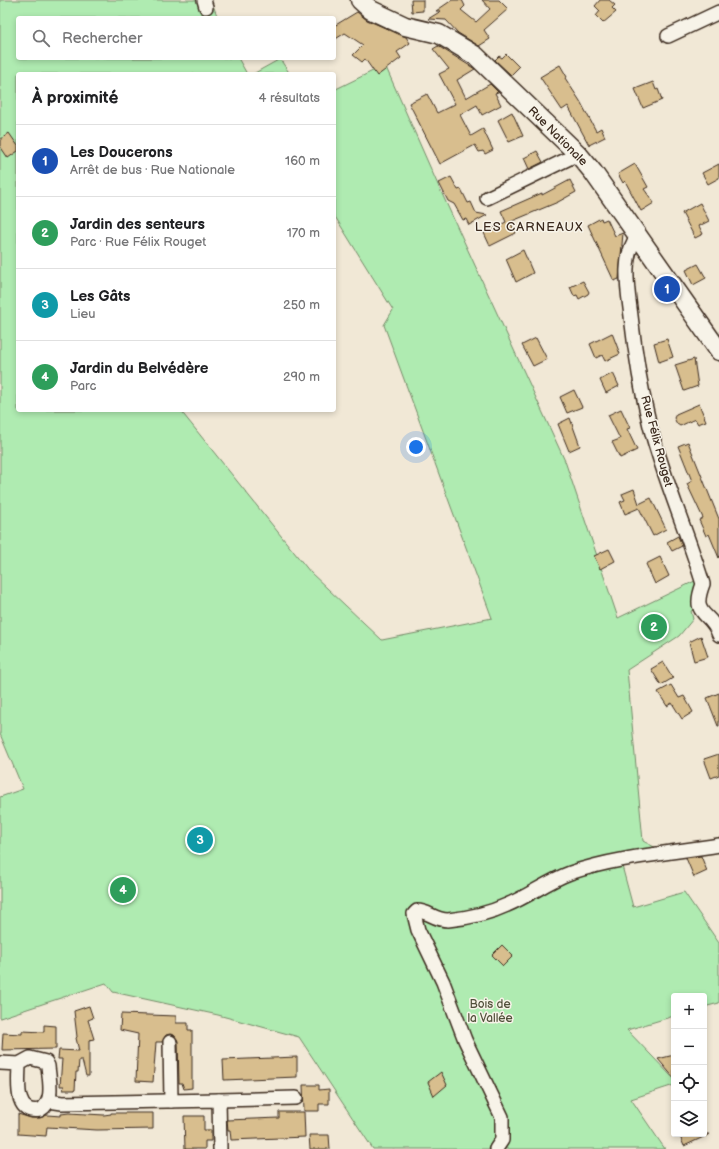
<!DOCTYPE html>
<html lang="fr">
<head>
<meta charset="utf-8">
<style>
	:root { --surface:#fff; --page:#f2f2f2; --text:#202124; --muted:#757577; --line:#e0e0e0; --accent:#b45309 }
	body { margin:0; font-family:"Balsamiq Sans",sans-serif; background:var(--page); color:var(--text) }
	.controls { position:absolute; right:12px; bottom:12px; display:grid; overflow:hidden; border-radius:4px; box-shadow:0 2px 6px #0003 }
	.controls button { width:36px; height:36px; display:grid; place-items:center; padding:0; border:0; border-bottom:1px solid var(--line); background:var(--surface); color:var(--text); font:20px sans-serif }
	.you { position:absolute; left:416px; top:447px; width:14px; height:14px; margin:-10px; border:3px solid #fff; border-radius:50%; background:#1a73e8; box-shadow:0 0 0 6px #1a73e833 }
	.badge { display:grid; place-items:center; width:26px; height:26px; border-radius:50%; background:var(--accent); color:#fff; font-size:13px; font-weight:700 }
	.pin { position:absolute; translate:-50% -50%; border:2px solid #fff; box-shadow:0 1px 4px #0006 }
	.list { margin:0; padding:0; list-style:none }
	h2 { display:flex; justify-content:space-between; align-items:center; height:52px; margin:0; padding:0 16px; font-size:17px }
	h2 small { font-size:13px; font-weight:400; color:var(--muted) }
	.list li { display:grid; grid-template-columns:26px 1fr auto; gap:12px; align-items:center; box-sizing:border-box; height:72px; padding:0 16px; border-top:1px solid var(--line) }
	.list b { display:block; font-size:15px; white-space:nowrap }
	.list p { margin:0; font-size:13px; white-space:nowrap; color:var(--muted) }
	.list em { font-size:13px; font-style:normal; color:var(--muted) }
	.icon { flex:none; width:22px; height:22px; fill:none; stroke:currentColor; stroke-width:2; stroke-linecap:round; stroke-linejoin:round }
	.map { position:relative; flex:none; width:719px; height:1149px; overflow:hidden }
	.search { position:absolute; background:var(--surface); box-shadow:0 2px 6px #0003; left:16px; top:16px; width:320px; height:44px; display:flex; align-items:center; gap:10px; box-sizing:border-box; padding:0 14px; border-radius:4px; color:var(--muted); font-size:15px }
	.panel { position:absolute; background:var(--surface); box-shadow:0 2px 6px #0003; left:16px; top:72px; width:320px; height:340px; border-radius:4px }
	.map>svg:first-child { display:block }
</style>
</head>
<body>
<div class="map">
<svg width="719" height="1149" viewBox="0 0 719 1149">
	<rect width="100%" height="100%" fill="#f1e8d6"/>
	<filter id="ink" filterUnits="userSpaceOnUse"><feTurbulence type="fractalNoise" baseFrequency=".025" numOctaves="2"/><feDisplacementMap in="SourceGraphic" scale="8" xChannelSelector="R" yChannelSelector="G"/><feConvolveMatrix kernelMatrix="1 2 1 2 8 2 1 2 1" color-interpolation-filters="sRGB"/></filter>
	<g filter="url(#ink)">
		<g fill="#afebb1" stroke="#758a68">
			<path d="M0,0h211l7,18h-200v40h220l9,16h-229v336h162l130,162 72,68 110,-22 -108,-293 9,-15 -59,-95v-125l51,-25 53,120 127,276 53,157 83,-40 -2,30 -8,3 2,8 -14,17 -52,34 16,171 30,16 -51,9 11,41 51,-15 35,51v60l-15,4v-11h-30v20l-47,14 47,49v6l-43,14 34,50h-292l-74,-112 -81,-22 -105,-23 -7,-9 -106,35v-221l23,-8 -23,-55z"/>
			<path d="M280,59l10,15h-37z"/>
		</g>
		<g fill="#d8be8e" stroke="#3b2a1e">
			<path d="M411,0h12v11l-11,1z"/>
			<path d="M452,0h10l3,6 -4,4 15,12 14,-13 -8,-9h17l9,9 -24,21 6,9 -11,7 -21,-13 -12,-13 -18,-1 13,-8h-5z"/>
			<path d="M600,0h9l6,5 -3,3 4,4 -13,11 -7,-7 4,-5 -5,-5z"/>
			<path d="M357,12l10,8 39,17 4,6 -13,9 4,6 -24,18 -12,-17 -3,3 -9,-7 10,-10 -18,-12 -11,7v-14z"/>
			<path d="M438,46l37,23 -18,11 9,18 24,-14 8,8 -3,1 6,12 -19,10 -5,-10 -17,10 11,21 12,-7 10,21 -8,4 -2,-3 -4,1 -4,-7 -35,19 -31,-61 18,-9 10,19 18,-9 -16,-30 10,-5 -16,-20z"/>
			<path d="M506,54l13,13 -8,8 -16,-15 4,-4 3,2z"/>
			<path d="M560,65l7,12 -2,1 15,23 16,30 5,-3 4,9 -16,8 -21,-39 -6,4 -22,-33z"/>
			<path d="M653,82l3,8 2,-1 4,11 -19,8 -8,-19z"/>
			<path d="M512,112l11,24 -14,6 -11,-22z"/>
			<path d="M9,133l9,13v5l-10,7 -8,-12v-6z"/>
			<path d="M537,151l6,11 -14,7 -5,-11z"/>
			<path d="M635,164l13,23 -4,2 10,14 -13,8 -16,-30 -2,2 -5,-9z"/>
			<path d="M719,164v14l-11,6 -6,-11z"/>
			<path d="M451,177l7,13 3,-1 7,14 3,-1 5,11 11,2 -18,10 -3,-6 -3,1 -9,-16 -6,-3 -9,-18z"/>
			<path d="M570,180l6,12 -18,10 -48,20 6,11 -26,13 -6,-13 22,-11 -5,-11 41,-18v2z"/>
			<path d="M700,203l9,18 -10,5 4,8 -8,4 -13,-25z"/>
			<path d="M601,218l1,3 5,-2 8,17 8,-3 -4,46 -5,2 -26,-56z"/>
			<path d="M523,250l10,23 -17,9 -10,-23z"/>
			<path d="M698,264l8,14 -13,7 -7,-15z"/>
			<path d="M583,281l6,11 -1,2 -9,5 -2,-4 -3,1 -4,-9z"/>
			<path d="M612,333l8,21 -15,7 -3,-6 -6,3 -6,-14z"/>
			<path d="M536,338l11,21 -14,7 -11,-21z"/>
			<path d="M667,339l6,18 -14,5 -5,-19z"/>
			<path d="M694,359l4,27 -14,5 -9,-26z"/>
			<path d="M613,373l6,13 -13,7 -6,-13z"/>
			<path d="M574,390l8,17 -15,6 -7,-16z"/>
			<path d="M699,404l7,17 -8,3 -3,-5 -15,7 -3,-2 -3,-6 2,-4z"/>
			<path d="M621,409l9,19 -3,1 10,21 -17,8 -8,-16 8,-3 -12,-24z"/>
			<path d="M570,418l10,28 -11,5 -11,-27z"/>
			<path d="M688,442l31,77v39l-10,-24 -3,2 -7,-16 4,-2 -16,-34 5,-3 -14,-35z"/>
			<path d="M634,489l5,15 12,-6 15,31 -13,7 -14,-28 -14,6 -5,-12 5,-2 -3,-6z"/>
			<path d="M678,536l4,10 -10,5 -5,-9z"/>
			<path d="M609,549l6,12 -15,8 -6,-13z"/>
			<path d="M660,557l9,19 -14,8 -9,-20z"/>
			<path d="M701,636l7,21 -14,4 -5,-19z"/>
			<path d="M663,662l10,16 -12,7 -10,-16z"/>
			<path d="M671,685l8,13 5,-2 9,16 -11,7 -10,-16 -5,3 -9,-14z"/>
			<path d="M719,693v33h-1l-11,-28z"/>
			<path d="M719,754v21l-8,3 -7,-19z"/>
			<path d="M701,856l6,15 -13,6 -8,-19z"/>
			<path d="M502,945l11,11 -10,10 -11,-11z"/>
			<path d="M89,1006l4,12 -5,2 6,19 -5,1v36h-3l-4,-16h-3l-1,12h-2l-1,18h-12l1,-4h-4l2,-27h-4l1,-9 20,1 -3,-13 1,-1 -3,-26z"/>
			<path d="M121,1014l55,2v7h12v7h4v58l-8,1 -2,-6h-3l-1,-42 -4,-6 -4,-1 -4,1 -4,7h-6l-3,40 -17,-1 2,-47 -18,-4z"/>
			<path d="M44,1025l12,1v23l-54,1 1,-17 19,1v-3l22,1z"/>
			<path d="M674,1055v23l-16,-19z"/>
			<path d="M297,1057v20l-73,3 -1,-20z"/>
			<path d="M441,1072l6,13 -13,11 -6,-14z"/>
			<path d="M303,1085h16v5l10,-1v15h-10v7h-15z"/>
			<path d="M279,1112h25l1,25 -74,3 -1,-10h-2l-1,-10 52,-2z"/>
			<path d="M69,1113l35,2 7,-1v-1h42v16l-56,1 -50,-3 -1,9 -28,-2v-20l13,4h9l7,-3 14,1v-2z"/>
			<path d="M184,1116h20v14h7v11h-6v8h-20z"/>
			<path d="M679,1134h31l-26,12z"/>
			<path d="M309,1135h20l1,14h-20z"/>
		</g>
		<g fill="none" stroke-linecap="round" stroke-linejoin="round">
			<defs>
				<g id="street">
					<path d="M204,0l2,7"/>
					<path d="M668,36l51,-24"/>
					<path d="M487,198l91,-44"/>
					<path d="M637,237c-16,20 -9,54 -6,79 4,36 10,74 19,110 14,54 37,105 53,158 -13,34 8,26 16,51"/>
					<path d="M170,1042l1,59"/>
					<path d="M0,1063l19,1 11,-6 16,4 2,4c1,13 7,36 -8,44 -27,5 -21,-30 -21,-46"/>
					<path d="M219,1100l77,-2"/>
					<path d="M49,1101l13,2 157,-3 1,49"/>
					<path d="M496,1149l6,-9v-23l-37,-77 -22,-58 -25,-52 -4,-16 3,-3c12,0 17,9 31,9 19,-2 42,-7 59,-15 22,-9 41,-24 63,-32 47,-16 100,-20 149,-28"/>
				</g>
				<path id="secondary" d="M360,0l11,10 34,16 34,8 37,22 102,98 15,18 126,179"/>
			</defs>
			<use href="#street" stroke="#3b2a1e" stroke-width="16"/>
			<use href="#secondary" stroke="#3b2a1e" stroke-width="21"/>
			<use href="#street" stroke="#f7f3e8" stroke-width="13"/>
			<use href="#secondary" stroke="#f7f3e8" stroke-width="18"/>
		</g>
	</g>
	<g text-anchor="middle" stroke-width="3" stroke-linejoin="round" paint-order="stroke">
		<g font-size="12" fill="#3b2a1e" stroke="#f7f3e8">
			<text transform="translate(558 136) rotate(45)" y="4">Rue Nationale</text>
			<text transform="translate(657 441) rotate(75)" y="4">Rue Félix Rouget</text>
		</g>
		<g font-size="12" fill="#52513b" stroke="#f7f3e8">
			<text x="490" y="1008">Bois de<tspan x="490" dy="14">la Vallée</tspan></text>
		</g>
		<g font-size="13" letter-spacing="1" fill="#3b2a1e" stroke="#f7f3e8">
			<text x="529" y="231">LES CARNEAUX</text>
		</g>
	</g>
</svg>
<div class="controls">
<button>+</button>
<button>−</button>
<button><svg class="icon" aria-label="locate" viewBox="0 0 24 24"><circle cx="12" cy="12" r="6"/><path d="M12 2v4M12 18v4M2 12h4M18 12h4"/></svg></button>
<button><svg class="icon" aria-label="layers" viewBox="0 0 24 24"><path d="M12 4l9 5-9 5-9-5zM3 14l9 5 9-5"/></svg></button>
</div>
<div class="you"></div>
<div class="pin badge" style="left:667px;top:289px;background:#1a4fb4">1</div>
<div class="pin badge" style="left:654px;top:627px;background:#2e9e5b">2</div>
<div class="pin badge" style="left:200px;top:840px;background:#0f9aa8">3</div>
<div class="pin badge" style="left:123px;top:890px;background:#2e9e5b">4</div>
<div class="search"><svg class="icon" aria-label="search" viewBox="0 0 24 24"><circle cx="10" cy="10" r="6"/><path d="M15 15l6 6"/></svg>Rechercher</div>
<section class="panel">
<h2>À proximité<small>4 résultats</small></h2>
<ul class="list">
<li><span class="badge" style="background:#1a4fb4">1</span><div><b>Les Doucerons</b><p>Arrêt de bus · Rue Nationale</p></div><em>160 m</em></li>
<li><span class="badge" style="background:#2e9e5b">2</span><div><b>Jardin des senteurs</b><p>Parc · Rue Félix Rouget</p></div><em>170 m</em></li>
<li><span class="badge" style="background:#0f9aa8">3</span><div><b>Les Gâts</b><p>Lieu</p></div><em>250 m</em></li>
<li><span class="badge" style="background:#2e9e5b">4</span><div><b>Jardin du Belvédère</b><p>Parc</p></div><em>290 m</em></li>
</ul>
</section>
</div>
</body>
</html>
